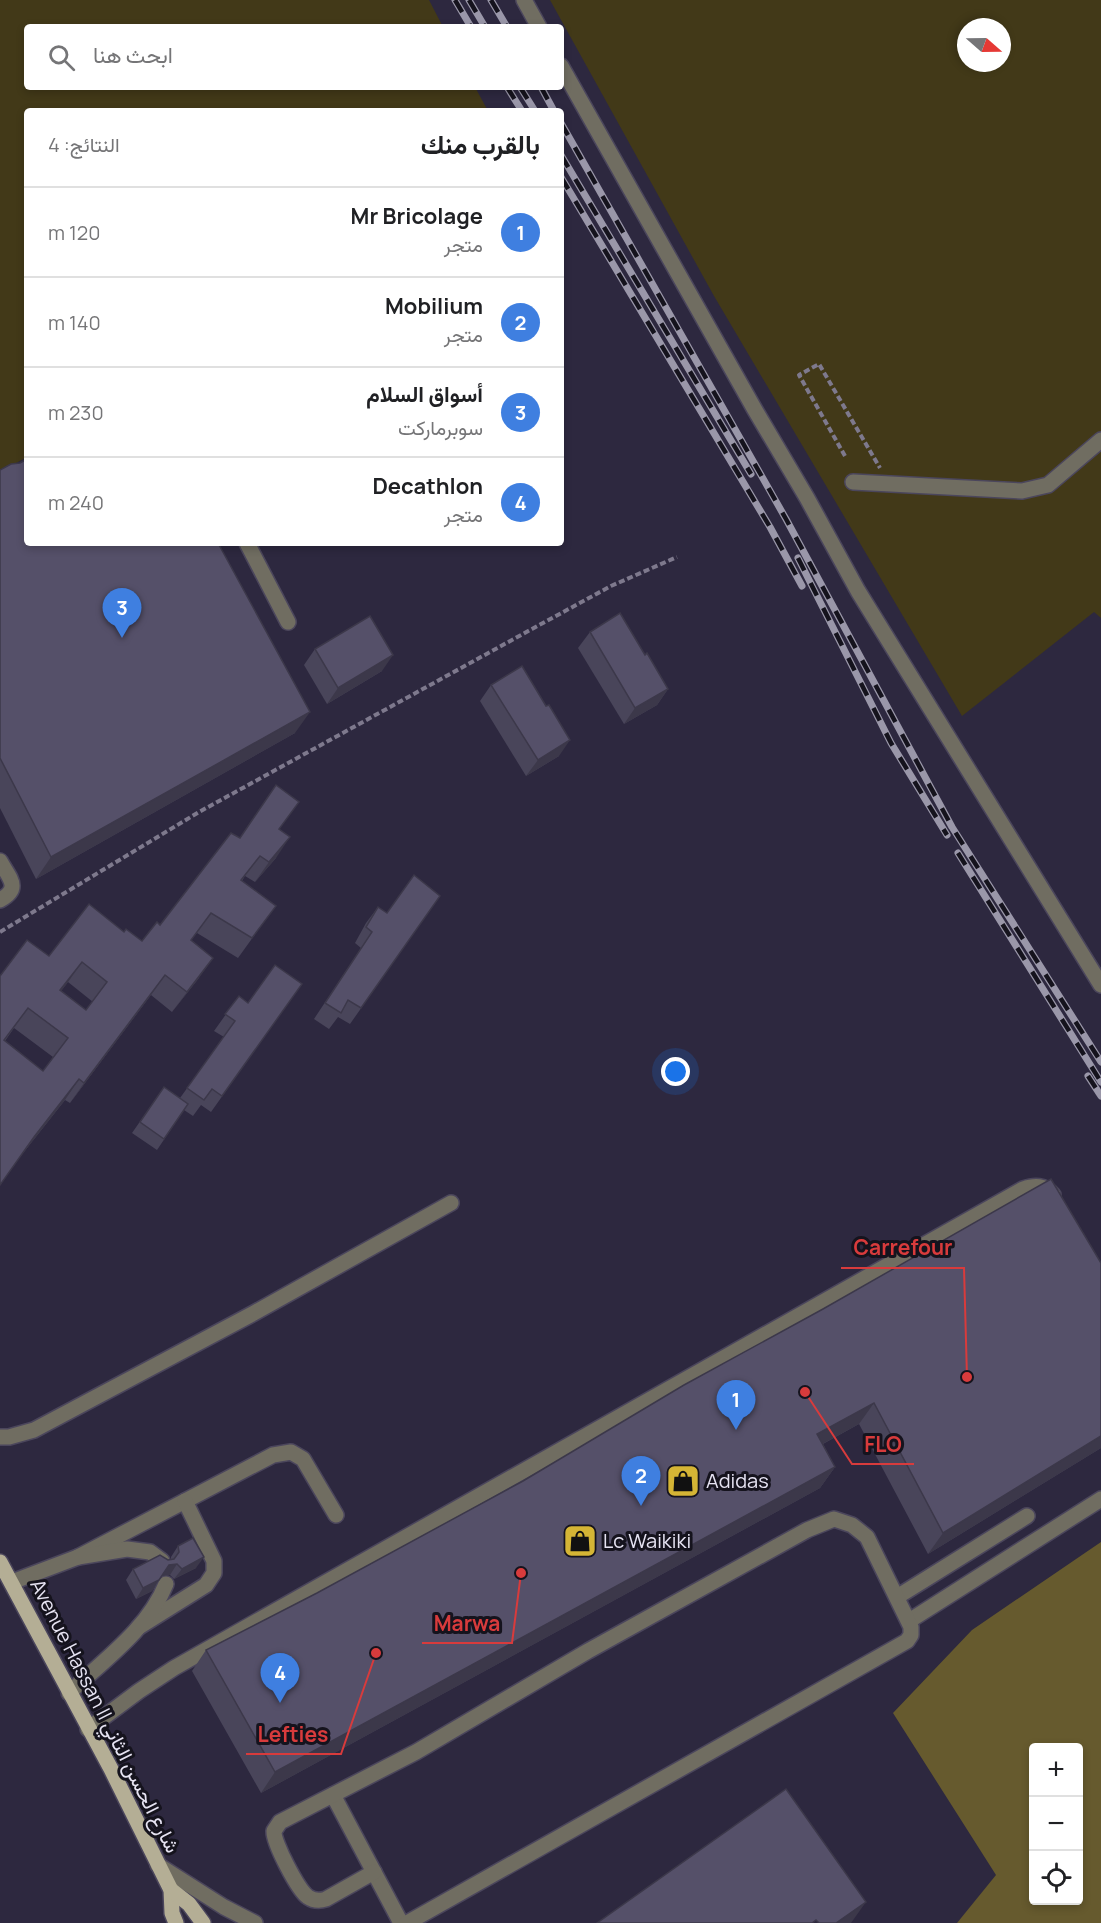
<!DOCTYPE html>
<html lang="ar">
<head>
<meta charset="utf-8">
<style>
	:root { --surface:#fff; --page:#f6f6f6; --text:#202124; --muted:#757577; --line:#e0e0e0; --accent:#71642c }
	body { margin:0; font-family:Manrope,Vazirmatn,sans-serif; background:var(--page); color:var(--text); direction:rtl }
	.controls { position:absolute; right:18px; bottom:18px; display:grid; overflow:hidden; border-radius:6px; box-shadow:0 3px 9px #0003 }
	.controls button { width:54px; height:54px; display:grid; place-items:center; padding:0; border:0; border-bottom:2px solid var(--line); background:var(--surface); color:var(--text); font:30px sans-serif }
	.compass { position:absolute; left:957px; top:18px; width:54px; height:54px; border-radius:50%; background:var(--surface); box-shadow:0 3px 9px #0003; rotate:110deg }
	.you { position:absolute; left:676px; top:1072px; width:21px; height:21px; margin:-15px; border:4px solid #fff; border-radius:50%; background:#1a73e8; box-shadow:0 0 0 9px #1a73e833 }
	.badge { display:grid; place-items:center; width:39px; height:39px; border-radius:50%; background:var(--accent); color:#fff; font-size:20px; font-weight:700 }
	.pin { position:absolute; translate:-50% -50px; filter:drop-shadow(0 2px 3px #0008) }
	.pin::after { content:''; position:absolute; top:32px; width:21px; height:18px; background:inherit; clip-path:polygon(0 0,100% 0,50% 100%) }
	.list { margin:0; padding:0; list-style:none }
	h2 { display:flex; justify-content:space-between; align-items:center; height:78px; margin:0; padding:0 24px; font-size:26px }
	h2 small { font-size:20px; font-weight:400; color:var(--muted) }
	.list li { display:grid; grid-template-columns:39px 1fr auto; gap:18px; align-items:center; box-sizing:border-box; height:90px; padding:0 24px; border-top:2px solid var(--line) }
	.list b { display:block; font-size:22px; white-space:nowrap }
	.list p { margin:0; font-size:20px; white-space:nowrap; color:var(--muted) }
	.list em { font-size:20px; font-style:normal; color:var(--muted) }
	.icon { flex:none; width:33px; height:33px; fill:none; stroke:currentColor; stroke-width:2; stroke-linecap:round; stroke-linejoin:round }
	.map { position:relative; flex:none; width:1101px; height:1923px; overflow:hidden; direction:ltr }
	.search { position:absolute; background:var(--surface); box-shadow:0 3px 9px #0003; left:24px; top:24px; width:540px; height:66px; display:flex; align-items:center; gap:15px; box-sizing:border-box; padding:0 21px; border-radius:6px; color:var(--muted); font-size:22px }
	.panel { position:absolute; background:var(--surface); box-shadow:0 3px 9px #0003; left:24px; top:108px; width:540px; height:438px; border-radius:6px; direction:rtl }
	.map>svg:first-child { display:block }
</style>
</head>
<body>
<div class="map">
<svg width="1101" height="1923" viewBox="0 0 1101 1923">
	<rect width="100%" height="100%" fill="#2d283f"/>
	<g fill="#423918" fill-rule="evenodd">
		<path d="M0,0h429l14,27h-416v60h448l13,24h-461v346l-27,15z"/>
		<path d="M550,0h551v618l-7,-6 -132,104 -248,-420zM966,27h36v36h-36z"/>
	</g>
	<path fill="#665a2e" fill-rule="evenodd" d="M1101,1542v381h-144l39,-48 -103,-162 79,-83zM1034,1748h44v152h-44z"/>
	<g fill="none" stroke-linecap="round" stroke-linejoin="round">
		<defs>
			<g id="minor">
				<path d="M524,0l15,27"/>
				<path d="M561,66l194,344 52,88 51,93 243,394"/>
				<path d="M853,482l169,9 26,-6 53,-45"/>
				<path d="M247,543l41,79"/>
				<path d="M0,861c9,17 22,27 0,39"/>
				<path d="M0,1437h9l25,-7 220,-117 197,-110"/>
				<path d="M78,1557l195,-102 18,-3 12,7 33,56"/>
				<path d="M12,1582l66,-25 49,-8 23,3 12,9"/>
				<path d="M897,1597l130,-81"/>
				<path d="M909,1621l192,-122"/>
				<path d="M139,1627l67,-42 8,-12v-12l-29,-60"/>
				<path d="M69,1693c35,-33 79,-64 97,-109"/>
				<path d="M88,1729l51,-38 35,-23 849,-479c12,-4 21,-4 30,6"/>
				<path d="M333,1795l68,128"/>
				<path d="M158,1865l66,42 31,16"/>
				<path d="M374,1872l-48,27c-6,2 -12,2 -18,-2 -10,-7 -35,-55 -34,-66l6,-9 136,-70 172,-101 219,-121 27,-11 18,6 15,12 44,90v8l-4,6 -500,282"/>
			</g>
			<g id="major">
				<path d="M0,1562l111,207 60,121 1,23 4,10"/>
				<path d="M171,1890l18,14 14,19"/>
			</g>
		</defs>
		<use href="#minor" stroke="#4b465c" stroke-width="18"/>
		<use href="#major" stroke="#4b465c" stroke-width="18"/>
		<g stroke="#7e798d" stroke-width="4" stroke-dasharray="6 3" stroke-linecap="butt">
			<path d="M845,456l-46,-81 20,-11 61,104"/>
			<path d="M0,932l199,-120 333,-183 79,-43 66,-29"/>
		</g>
		<use href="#minor" stroke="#706d61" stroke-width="15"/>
		<use href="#major" stroke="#b4ae95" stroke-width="15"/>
		<defs>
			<g id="rail">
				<path d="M455,0l16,27"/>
				<path d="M469,0l16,27"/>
				<path d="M491,0l16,27"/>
				<path d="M507,87l15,24"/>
				<path d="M520,87l15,24"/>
				<path d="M541,87l13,24"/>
				<path d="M561,123l225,396 166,308 149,235"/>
				<path d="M561,155l190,319"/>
				<path d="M561,177l209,350 32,59"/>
				<path d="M798,558l93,185 56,92"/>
				<path d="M958,853l143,229"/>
				<path d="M1088,1076l13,20"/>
			</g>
		</defs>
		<use href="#rail" stroke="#9a97a9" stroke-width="7"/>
		<use href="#rail" stroke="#15131d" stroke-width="4.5" stroke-dasharray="14" stroke-linecap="butt"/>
	</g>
	<g fill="#49455a" fill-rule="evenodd">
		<path d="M0,470l295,263 -259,146 -36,-71z"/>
		<path d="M590,632l55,23 23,34 -11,16 -33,19 -46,-76z"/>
		<path d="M315,649l67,22 -55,33 -23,-39z"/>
		<path d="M491,685l68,71 -33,20 -46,-75z"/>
		<path d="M280,830l-4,28 -21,24 -10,-6 -3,5 19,45 -23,32 -41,-25 -6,7 8,38 -27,34 -21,-17 -81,108 -5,-3 -45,57 -20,28v-209l49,-20 75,-24 18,9 18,-16 80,-87zM68,982l25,20 -7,8 -25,-19zM14,1028l39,29 -10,14 -38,-30z"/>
		<path d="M440,896l-90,128 -12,-7 -9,12 -15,-10 47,-71 -6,-5 11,-20 12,-16 9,6z"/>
		<path d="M302,984l-91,128 -10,-7 -8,11 -9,-6 -27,40 -25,-17 32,-46 16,11 44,-61 -10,-6 25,-35 9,7z"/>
		<path d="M823,1309l278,139 -173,106 -69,-130 -36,20 12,23 -15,21 -559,305 -69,-122 14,-21 111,-57 206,-112z"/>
		<path d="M178,1546l18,22 -22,11 -4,-4 -8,1 -10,15 -16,8 -10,-19 7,-11 38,-10v-2z"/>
	</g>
	<g fill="#3c384a">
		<path d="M393,655l-11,16 -55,33 11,-16z"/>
		<path d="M668,689l-11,16 -33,19 11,-16z"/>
		<path d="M310,712l-15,21 -259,146 15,-22z"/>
		<path d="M570,740l-11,16 -33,20 12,-16z"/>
		<path d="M290,837l-14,21 -21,24 14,-20z"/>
		<path d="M213,958l-14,20 -27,34 15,-20z"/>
		<path d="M82,962l-14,20 -22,29 14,-21z"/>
		<path d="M165,975l-14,20 -81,108 14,-20z"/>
		<path d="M79,1079l-14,21 -45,57 14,-20z"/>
		<path d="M874,1403l-15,21 -57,31 15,-21z"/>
		<path d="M1101,1436v12l-173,106 15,-21z"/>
		<path d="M835,1467l-15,21 -559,305 14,-21z"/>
		<path d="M204,1557l-8,11 -22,11 8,-10z"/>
		<path d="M177,1564l-7,11 -9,1 8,-11z"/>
		<path d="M159,1580l-7,11 -16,8 7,-11z"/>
		<path d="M866,1902l-15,21h-15z"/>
	</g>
	<g fill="#555069" stroke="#3c384a" stroke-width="1.5" fill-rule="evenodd">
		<path d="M27,459v84h191l92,169 -259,145 -51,-99v-288l11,-6 9,-1z"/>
		<path d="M620,613l25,42 2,-2 21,36 -33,19 -45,-76z"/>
		<path d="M370,616l23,39 -55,33 -23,-39z"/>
		<path d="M522,666l24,40 3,-1 21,35 -32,20 -47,-75z"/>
		<path d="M276,785l23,17 -20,27 11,8 -21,25 -9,-6 -19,24 35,26 -24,32 -41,-25 -20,27 22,18 -26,34 -22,-17 -81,108 -5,-4 -45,58 -34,48v-209l27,-36 22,16 40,-52 35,28 2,-3 16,12 15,-19 3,3 71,-92 9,5zM82,962l25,20 -21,28 -26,-20zM28,1008l40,30 -25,33 -39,-31z"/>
		<path d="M414,875l26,21 -79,112 -13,-8 -7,13 -16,-10 47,-71 -6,-5 12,-20 9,6z"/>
		<path d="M275,965l27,19 -80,112 -10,-7 -8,11 -17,-12 48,-67 -10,-7 14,-18 9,7z"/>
		<path d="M164,1087l24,17 -24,35 -24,-17z"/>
		<path d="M1051,1179l50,84v173l-158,97 -69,-130 -57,31 18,33 -560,305 -69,-122 111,-57 206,-112 161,-96 139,-76z"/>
		<path d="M193,1538l11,19 -22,12 -5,-5 -8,1 -10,15 -16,8 -10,-19 27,-14 8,5 6,-1 5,-7 -1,-6z"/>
		<path d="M786,1789l80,113 -30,21h-17l-3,-3 -4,3h-215z"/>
	</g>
	<defs>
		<symbol id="shop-square" viewBox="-11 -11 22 22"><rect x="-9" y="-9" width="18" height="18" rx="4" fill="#d5b535" stroke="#15131d"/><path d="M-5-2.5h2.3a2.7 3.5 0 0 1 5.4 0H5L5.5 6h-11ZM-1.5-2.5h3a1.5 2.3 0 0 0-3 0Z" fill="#111"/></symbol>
	</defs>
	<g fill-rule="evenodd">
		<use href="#shop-square" x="664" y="1462" width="38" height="38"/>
		<use href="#shop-square" x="561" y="1522" width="38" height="38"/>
	</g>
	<g text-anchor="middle" stroke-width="6" stroke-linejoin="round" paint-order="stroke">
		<g font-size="20" fill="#e7e4f3" stroke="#15131d" text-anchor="start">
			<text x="706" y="1488">Adidas</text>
			<text x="603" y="1548">Lc Waikiki</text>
		</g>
		<g font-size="20" fill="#e7e4f3" stroke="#15131d">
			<text transform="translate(105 1716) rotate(63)" y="7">Avenue Hassan II شارع الحسن الثاني</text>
		</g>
	</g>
	<path fill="none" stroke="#d83b3c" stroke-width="2" d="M967 1377L964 1268H841M805 1392L852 1464H914M521 1573L512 1643H422M376 1653L341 1754H246"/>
	<g fill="#d83b3c" stroke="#15131d" stroke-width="2">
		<circle cx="967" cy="1377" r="6"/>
		<circle cx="805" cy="1392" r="6"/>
		<circle cx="521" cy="1573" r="6"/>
		<circle cx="376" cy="1653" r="6"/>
	</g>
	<g font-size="21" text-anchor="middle" font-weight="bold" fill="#d83b3c" stroke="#15131d" stroke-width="6" stroke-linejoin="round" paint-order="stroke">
		<text x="903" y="1255">Carrefour</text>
		<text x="883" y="1452">FLO</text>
		<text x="467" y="1631">Marwa</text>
		<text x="293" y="1742">Lefties</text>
	</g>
</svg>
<div class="controls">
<button>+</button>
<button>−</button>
<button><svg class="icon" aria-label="locate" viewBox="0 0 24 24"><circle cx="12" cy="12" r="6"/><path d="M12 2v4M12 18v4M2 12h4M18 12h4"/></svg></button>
</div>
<svg class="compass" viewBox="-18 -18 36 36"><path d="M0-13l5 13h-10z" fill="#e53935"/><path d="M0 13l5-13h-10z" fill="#757577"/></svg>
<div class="you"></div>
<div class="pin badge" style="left:736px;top:1430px;background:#3f7fe0">1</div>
<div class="pin badge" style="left:641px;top:1506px;background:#3f7fe0">2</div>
<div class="pin badge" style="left:122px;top:638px;background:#3f7fe0">3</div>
<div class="pin badge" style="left:280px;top:1703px;background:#3f7fe0">4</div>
<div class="search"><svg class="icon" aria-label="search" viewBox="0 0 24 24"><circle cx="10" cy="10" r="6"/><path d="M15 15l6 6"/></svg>ابحث هنا</div>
<section class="panel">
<h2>بالقرب منك<small>النتائج: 4</small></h2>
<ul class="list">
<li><span class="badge" style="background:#3f7fe0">1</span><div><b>Mr Bricolage</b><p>متجر</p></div><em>120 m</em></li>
<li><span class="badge" style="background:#3f7fe0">2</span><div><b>Mobilium</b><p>متجر</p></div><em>140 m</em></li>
<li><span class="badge" style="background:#3f7fe0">3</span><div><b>أسواق السلام</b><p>سوبرماركت</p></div><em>230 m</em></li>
<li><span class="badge" style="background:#3f7fe0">4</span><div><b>Decathlon</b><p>متجر</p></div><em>240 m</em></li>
</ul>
</section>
</div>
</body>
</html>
